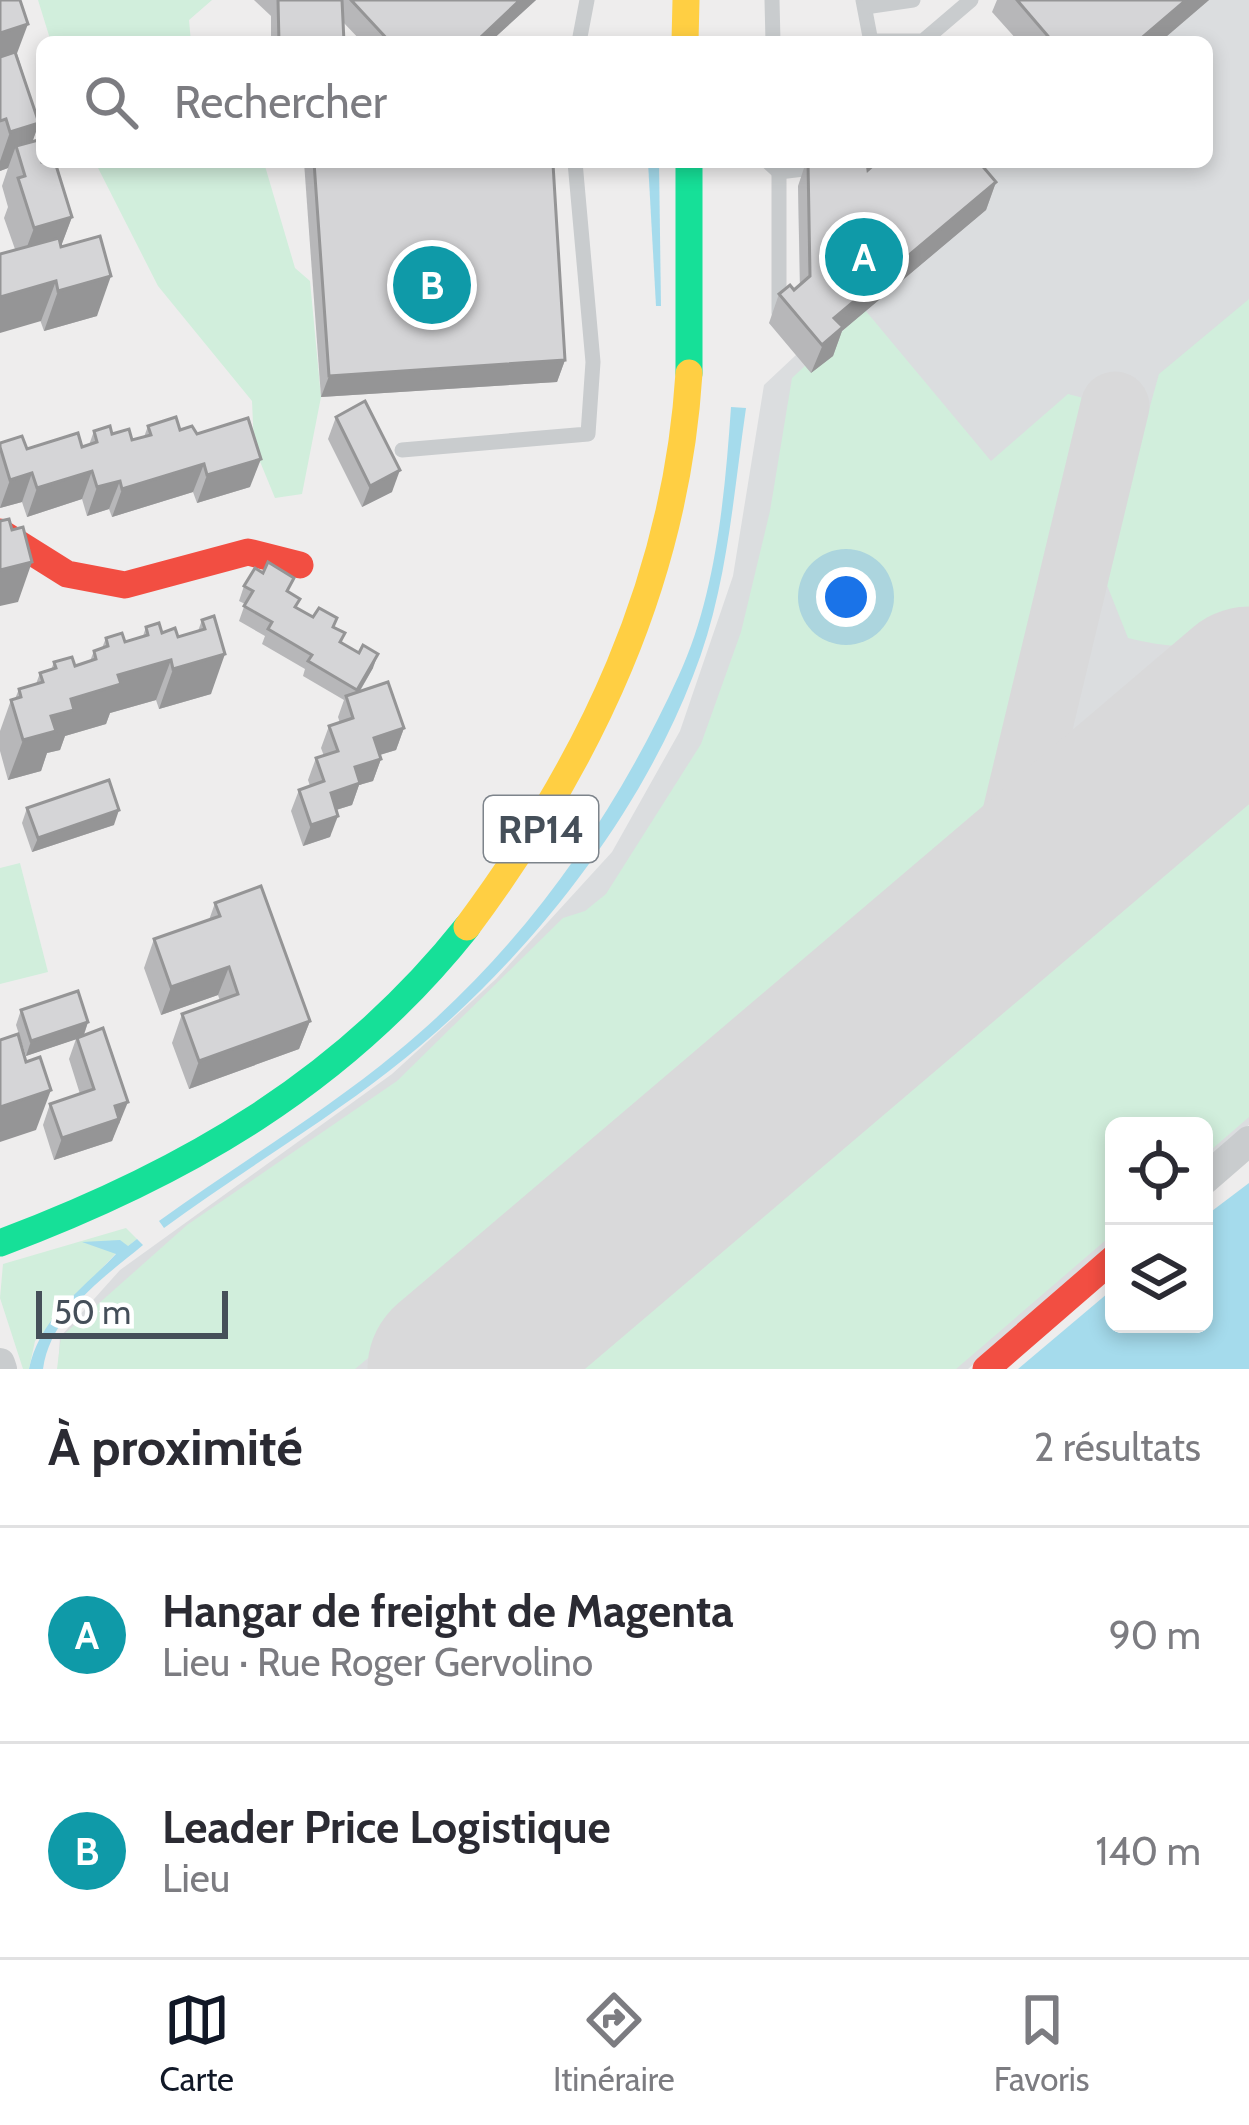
<!DOCTYPE html>
<html lang="fr">
<head>
<meta charset="utf-8">
<style>
	:root { --surface:#fff; --page:#f2f2f3; --text:#2b2b33; --muted:#7c7c81; --line:#e1e1e2; --accent:#111827 }
	body { margin:0; font-family:Cabin,sans-serif; background:var(--page); color:var(--text) }
	.controls { position:absolute; right:36px; bottom:36px; display:grid; overflow:hidden; border-radius:18px; box-shadow:0 6px 18px #0003 }
	.controls button { width:108px; height:108px; display:grid; place-items:center; padding:0; border:0; border-bottom:3px solid var(--line); background:var(--surface); color:var(--text); font:60px sans-serif }
	.scale { position:absolute; left:36px; bottom:30px; width:192px; box-sizing:border-box; padding-left:12px; border:6px solid #454f59; border-top:0; font-size:33px; line-height:42px; white-space:nowrap; color:#454f59; -webkit-text-stroke:9px #fff; paint-order:stroke }
	.you { position:absolute; left:846px; top:597px; width:42px; height:42px; margin:-30px; border:9px solid #fff; border-radius:50%; background:#1a73e8; box-shadow:0 0 0 18px #1a73e833 }
	.badge { display:grid; place-items:center; width:78px; height:78px; border-radius:50%; background:var(--accent); color:#fff; font-size:39px; font-weight:700 }
	.pin { position:absolute; translate:-50% -50%; border:6px solid #fff; box-shadow:0 3px 12px #0006 }
	.list { margin:0; padding:0; list-style:none }
	h2 { display:flex; justify-content:space-between; align-items:center; height:156px; margin:0; padding:0 48px; font-size:51px }
	h2 small { font-size:39px; font-weight:400; color:var(--muted) }
	.list li { display:grid; grid-template-columns:78px 1fr auto; gap:36px; align-items:center; box-sizing:border-box; height:216px; padding:0 48px; border-top:3px solid var(--line) }
	.list b { display:block; font-size:45px; white-space:nowrap }
	.list p { margin:0; font-size:39px; white-space:nowrap; color:var(--muted) }
	.list em { font-size:39px; font-style:normal; color:var(--muted) }
	.icon { flex:none; width:66px; height:66px; fill:none; stroke:currentColor; stroke-width:2; stroke-linecap:round; stroke-linejoin:round }
	.map { position:relative; flex:none; width:1249px; height:1369px; overflow:hidden }
	.search { position:absolute; background:var(--surface); box-shadow:0 6px 18px #0003; left:36px; right:36px; top:36px; height:132px; display:flex; align-items:center; gap:30px; box-sizing:border-box; padding:0 42px; border-radius:18px; color:var(--muted); font-size:45px }
	.sheet { height:588px; background:var(--surface) }
	nav { display:flex; justify-content:space-around; align-items:center; box-sizing:border-box; height:168px; border-top:3px solid var(--line); background:var(--surface); font-size:33px; color:var(--muted) }
	nav a { display:grid; justify-items:center; gap:6px }
	nav .on { color:var(--accent) }
	.map>svg:first-child { display:block }
</style>
</head>
<body>
<div class="map">
<svg width="1249" height="1369" viewBox="0 0 1249 1369">
	<rect width="100%" height="100%" fill="#eeeded"/>
	<path fill="#dbdddf" d="M1006,0h243v1125l-45,39v-38h-90v116l-146,127h-910l2,-32 60,-67 272,-196 104,-95 116,-127 68,-121 53,-155 31,-191 32,-30 -27,-32 31,-19 -2,-118 168,-1 22,-18 23,-5h196v-120h-188l-26,-30z"/>
	<g fill="#d1eedc">
		<path d="M38,0h174l-23,20 2,22h-140z"/>
		<path d="M95,162l170,4 30,102 15,13 11,116 -19,97 -27,4 -21,-51 -2,-46 -94,-115z"/>
		<path d="M1249,299v318c-42,35 -70,33 -121,21l-25,-63 56,-201z"/>
		<path d="M865,310l126,151 77,-67 19,5 -3,39 -80,331 -22,67 -21,28 -606,505h-298l4,-32 126,-112 210,-144 166,-163 22,-7 21,-17 95,-150 40,-112 29,-121 22,-133z"/>
		<path d="M1249,778v339l-45,39v-30h-90v107l-158,136h-402z"/>
		<path d="M20,863l28,109 -48,12v-116z"/>
		<path d="M126,1228l11,11 -9,7 -39,-2 27,9 -81,88 -6,28h-6l-23,-71 3,-34z"/>
	</g>
	<g fill="#a5dbec">
		<path d="M648,162h11l2,144h-5z"/>
		<path d="M731,407l15,1c-13,89 -19,183 -53,268 -58,151 -177,297 -304,395 -72,56 -152,103 -225,157l-5,-7c79,-57 163,-107 238,-169 124,-102 216,-232 282,-377 37,-80 46,-181 52,-268z"/>
		<path d="M1249,1183v186h-231l96,-81v36h90v-107z"/>
		<path d="M137,1239l6,6c-41,34 -92,69 -100,124h-14c11,-52 52,-78 87,-115l-34,-12 38,-2 8,6z"/>
	</g>
	<g fill="none" stroke-linecap="round" stroke-linejoin="round">
		<g stroke="#d9d9da" stroke-width="69">
			<path d="M994,909l121,-503"/>
			<path d="M498,1369l33,-66"/>
		</g>
		<path stroke="#d9d9da" stroke-width="171" d="M453,1369l796,-677"/>
		<g stroke="#c9ccce" stroke-width="15">
			<path d="M772,0l1,42"/>
			<path d="M863,0l8,42"/>
			<path d="M865,7l48,-7"/>
			<path d="M871,41h52l48,-41"/>
			<path d="M579,42l8,-42"/>
			<path d="M768,162l11,10 41,-5"/>
			<path d="M779,172v141"/>
			<path d="M402,450l186,-16 5,-72 -18,-200"/>
		</g>
		<g stroke="#c9ccce" stroke-width="30">
			<path d="M1204,1180l45,-39"/>
			<path d="M0,1363l2,6"/>
		</g>
		<g stroke="#16e098" stroke-width="27">
			<path d="M689,162v211"/>
			<path d="M0,1243c184,-69 343,-160 467,-316"/>
		</g>
		<g stroke="#ffcf43" stroke-width="27">
			<path d="M685,42l1,-42"/>
			<path d="M467,927c123,-165 209,-346 222,-554"/>
		</g>
		<g stroke="#f24e42" stroke-width="27">
			<path d="M0,532l67,42 58,11 123,-33 52,13"/>
			<path d="M986,1369l128,-111"/>
		</g>
	</g>
	<g fill="#b7b7b9">
		<path d="M0,0l39,123 -7,19 40,75 -11,29 36,70 -53,15 -40,-113 4,-11 -6,-21 6,-18 -8,3z"/>
		<path d="M254,0h282l-46,42h-128l-19,-20 1,20h-73v-26z"/>
		<path d="M997,0h212l-49,42h-141l-27,-30z"/>
		<path d="M304,162h228l33,198 -8,22 -236,15z"/>
		<path d="M806,162h61l1,8 128,12 -10,28 -144,121 -9,25 -22,17 -42,-50 10,-29 15,-4 6,-5 -2,-99z"/>
		<path d="M336,417l56,75 -30,15 -34,-68z"/>
		<path d="M148,426l49,8 53,53 -53,16 -4,-11 -81,25 -3,-8 -22,7 -5,-17 -55,18 -5,-15 -22,6v-65l27,6 55,-2 7,-2 5,-14 38,9 12,-3z"/>
		<path d="M263,573l26,19 8,16 16,9 24,1 -3,9 11,6 -4,10 32,25 -13,23 44,37 -8,22 -16,5 1,4 -8,22 -14,4 -7,20 -16,5 -6,27 -27,9 -12,-35 8,-21 11,-4 -2,-6 8,-22 8,-2 -3,-8 8,-22 11,-3 -2,-6 6,-17 -41,-24 2,-7 -43,-25 3,-8 -26,-15 6,-17 -6,-3 5,-15z"/>
		<path d="M214,616l-3,78 -52,15 -3,-9 -46,13 -4,11 -41,12 -5,14 -13,3 -6,18 -33,9 -8,-29v-20l11,-31 4,-1 4,-10 17,-5 4,-11 11,-3 3,-8 21,4 15,-5 4,-10 8,-3 4,-10 19,4 18,-6 3,-9 32,10 20,-6 4,-11z"/>
		<path d="M27,808l87,17 -82,27 -10,-29z"/>
		<path d="M215,903l95,118 -11,28 -110,40 -17,-46 10,-29 38,-13 -2,-6 -57,20 -17,-47 10,-29 55,-19z"/>
		<path d="M21,1010l67,12 -4,13 36,88 -2,1 -6,17 -58,19 -11,-35 7,-21 30,-10 -11,-35 7,-20 -50,17 -10,-31z"/>
	</g>
	<g fill="#959596">
		<path d="M520,0h16l-46,42h-10l2,-6z"/>
		<path d="M1186,0h23l-49,42h-23z"/>
		<path d="M28,24l-15,40 -13,4v-35z"/>
		<path d="M39,123l-14,40 -9,-17 -8,22 -8,3v-10l10,-29z"/>
		<path d="M996,182l-10,28 -144,121 -9,25 -22,17 23,-55z"/>
		<path d="M72,217l-15,40 -38,11 15,-40z"/>
		<path d="M111,276l-14,40 -53,15 14,-40z"/>
		<path d="M56,281l-15,40 -41,12v-36z"/>
		<path d="M565,360l-8,22 -236,15 8,-21z"/>
		<path d="M261,459l-11,28 -53,16 10,-28z"/>
		<path d="M204,464l-11,28 -81,25 10,-28z"/>
		<path d="M400,470l-8,22 -30,15 8,-21z"/>
		<path d="M92,471l-10,28 -55,18 10,-29z"/>
		<path d="M32,473l-10,29 -22,6 10,-28z"/>
		<path d="M120,481l-11,28 -22,7 10,-29z"/>
		<path d="M32,562l-14,40 -18,4v-36z"/>
		<path d="M225,654l-14,40 -52,15 14,-40z"/>
		<path d="M378,654l-5,14 -21,36 5,-14z"/>
		<path d="M171,660l-15,40 -46,13 -4,11 -41,12 -5,14 -13,3 -6,18 -33,9 15,-40 48,-41 47,-24z"/>
		<path d="M404,728l-8,22 -30,9 8,-21z"/>
		<path d="M381,759l-8,22 -14,4 -7,20 -29,9 8,-21 24,-26z"/>
		<path d="M119,810l-5,15 -82,27 6,-14z"/>
		<path d="M338,816l-8,21 -27,9 8,-21z"/>
		<path d="M229,967l-11,28 -57,20 10,-28z"/>
		<path d="M310,1021l-11,28 -110,40 10,-28z"/>
		<path d="M88,1022l-5,15 -57,19 5,-15z"/>
		<path d="M51,1090l-15,40 -36,12v-35z"/>
		<path d="M128,1102l-16,39 -58,19 8,-22 53,-32z"/>
	</g>
	<g fill="#d5d5d7" stroke="#959596" stroke-width="3">
		<path d="M0,0h20l8,24 -28,9z"/>
		<path d="M278,0h64l2,42h-65z"/>
		<path d="M351,0h169l-38,36 6,6h-98z"/>
		<path d="M1017,0h169l-49,42h-84z"/>
		<path d="M15,52l24,71 -29,9 -4,-13 -6,2v-64z"/>
		<path d="M42,139v23h13l17,55 -38,11 -16,-50 7,-2 -9,-30z"/>
		<path d="M314,162h218l1,4 20,-2 12,196 -236,16z"/>
		<path d="M808,162h59l1,8 9,-8h102l17,20 -162,136 9,9 -21,18 -43,-51 11,-9 4,5 16,-14z"/>
		<path d="M100,236l11,40 -53,15 -2,-10 -56,16v-43l59,-16 2,9z"/>
		<path d="M365,401l35,69 -30,16 -34,-69z"/>
		<path d="M176,417l4,13 12,-4 5,8 51,-16 13,41 -54,16 -3,-11 -82,25 -2,-8 -23,6 -5,-16 -55,17 -5,-15 -22,7 -10,-33v-4l22,-7 5,13 51,-16 4,14 15,-5 -3,-11 16,-5 2,8 17,-5 3,11 19,-5 -3,-9z"/>
		<path d="M9,519l3,11 11,-3 9,35 -32,8v-49z"/>
		<path d="M268,562l26,16 -7,13 13,8 -5,8 18,10 6,-9 18,10 -4,9 12,6 -5,9 19,11 4,-8 15,9 -21,36 -49,-29 4,-6 -44,-26 4,-7 -28,-16 9,-15 -9,-5 11,-18 8,5z"/>
		<path d="M214,616l11,38 -52,15 -2,-9 -53,15 3,9 -50,15 3,11 -23,6 5,15 -33,9 -12,-40 10,-3 -2,-8 24,-7 -3,-9 16,-5 -2,-6 18,-5 3,9 21,-7 -2,-8 14,-5 -2,-8 16,-5 3,9 23,-7 -2,-8 13,-4 3,10 13,-5 3,9 27,-8 -3,-9z"/>
		<path d="M388,682l16,46 -30,10 7,21 -26,8 5,16 -29,10 7,23 -27,9 -12,-35 25,-9 -8,-23 22,-7 -9,-25 24,-8 -7,-22z"/>
		<path d="M109,780l10,30 -81,28 -11,-30z"/>
		<path d="M261,886l49,135 -111,40 -17,-47 56,-20 -9,-27 -58,20 -17,-48 66,-23 -5,-13z"/>
		<path d="M78,991l10,31 -57,19 -10,-31z"/>
		<path d="M103,1028l25,74 -13,4 4,13 -57,19 -12,-34 44,-15 -17,-51z"/>
		<path d="M18,1034l8,28 14,-5 11,33 -51,17v-67z"/>
	</g>
	<g text-anchor="middle" stroke-width="9" stroke-linejoin="round" paint-order="stroke">
		<rect fill="#fff" stroke="#7d848b" stroke-width="3" x="484" y="796" width="114" height="66" rx="9"/>
		<g font-size="39" font-weight="bold" fill="#454f59">
			<text x="541" y="843">RP14</text>
		</g>
	</g>
</svg>
<div class="controls">
<button><svg class="icon" aria-label="locate" viewBox="0 0 24 24"><circle cx="12" cy="12" r="6"/><path d="M12 2v4M12 18v4M2 12h4M18 12h4"/></svg></button>
<button><svg class="icon" aria-label="layers" viewBox="0 0 24 24"><path d="M12 4l9 5-9 5-9-5zM3 14l9 5 9-5"/></svg></button>
</div>
<div class="scale">50 m</div>
<div class="you"></div>
<div class="pin badge" style="left:864px;top:257px;background:#0f9aa8">A</div>
<div class="pin badge" style="left:432px;top:285px;background:#0f9aa8">B</div>
<div class="search"><svg class="icon" aria-label="search" viewBox="0 0 24 24"><circle cx="10" cy="10" r="6"/><path d="M15 15l6 6"/></svg>Rechercher</div>
</div>
<section class="sheet">
<h2>À proximité<small>2 résultats</small></h2>
<ul class="list">
<li><span class="badge" style="background:#0f9aa8">A</span><div><b>Hangar de freight de Magenta</b><p>Lieu · Rue Roger Gervolino</p></div><em>90 m</em></li>
<li><span class="badge" style="background:#0f9aa8">B</span><div><b>Leader Price Logistique</b><p>Lieu</p></div><em>140 m</em></li>
</ul>
</section>
<nav>
<a class="on"><svg class="icon" aria-label="map" viewBox="0 0 24 24"><path d="M3 6l6-2 6 2 6-2v14l-6 2-6-2-6 2zM9 4v14M15 6v14"/></svg>Carte</a>
<a><svg class="icon" aria-label="directions" viewBox="0 0 24 24"><path d="M12 3l9 9-9 9-9-9zM9 14v-3h6M13 9l2 2-2 2"/></svg>Itinéraire</a>
<a><svg class="icon" aria-label="saved" viewBox="0 0 24 24"><path d="M7 4h10v16l-5-4-5 4z"/></svg>Favoris</a>
</nav>
</body>
</html>
